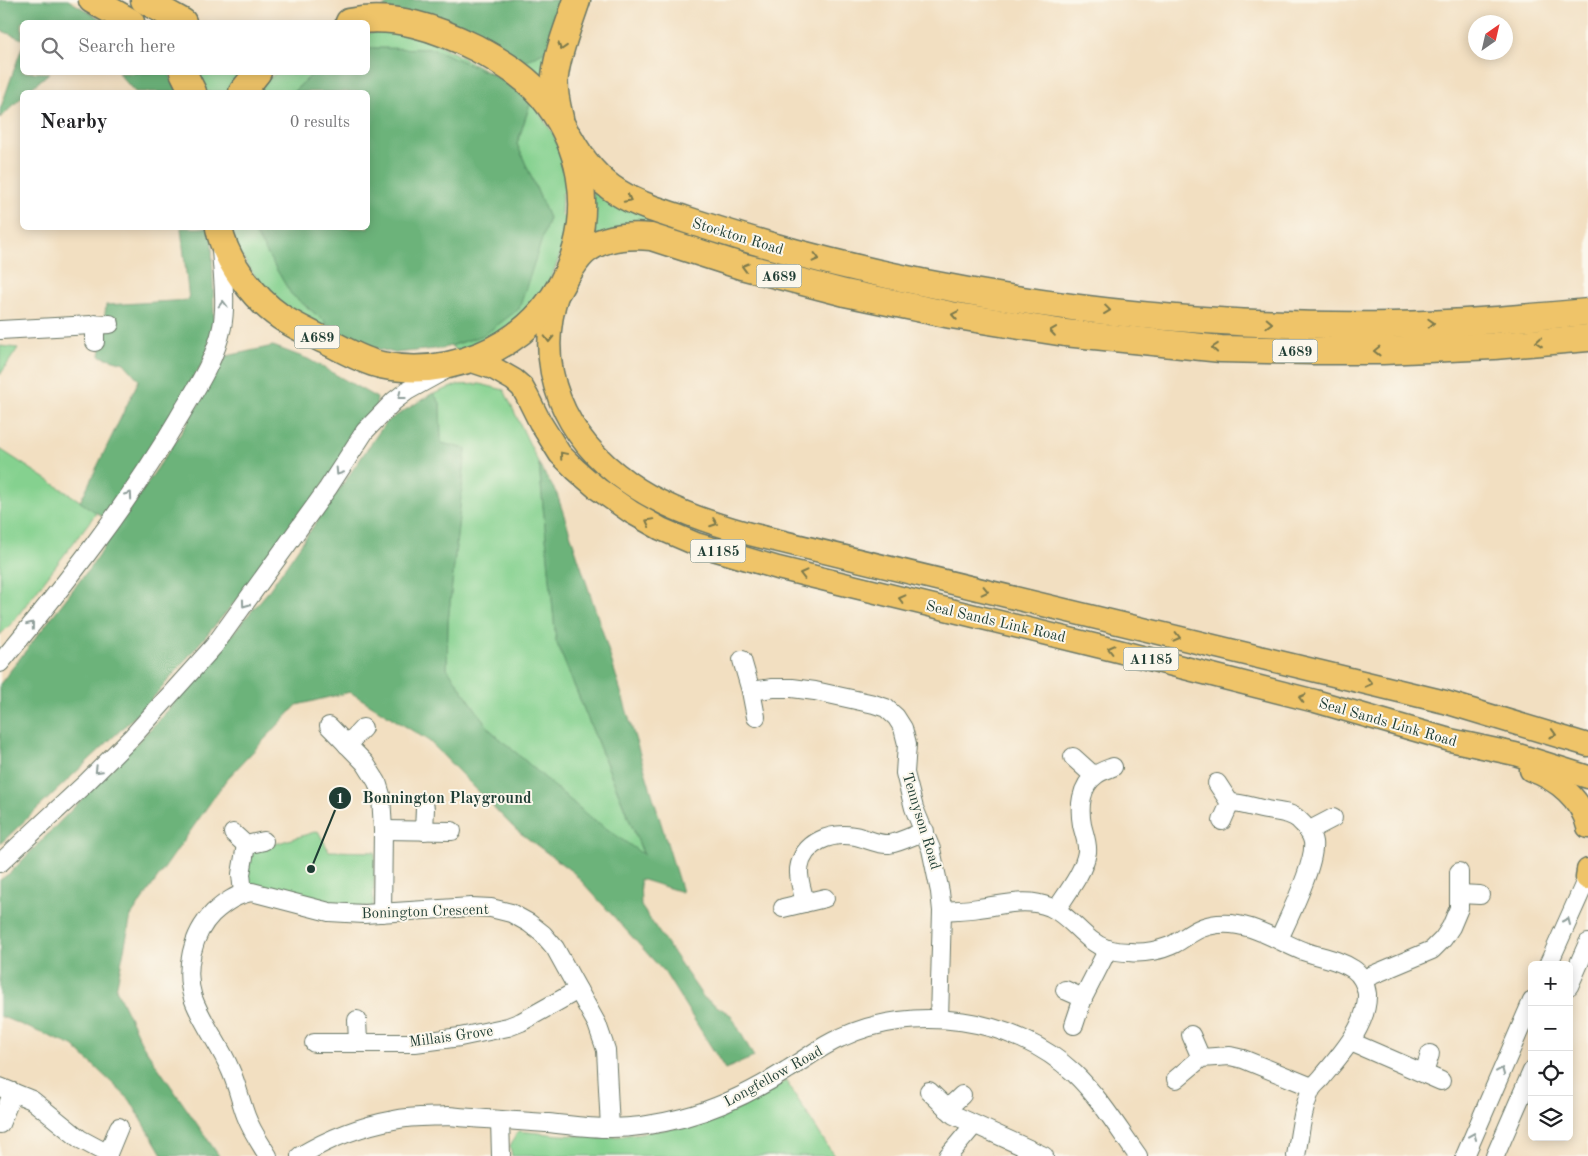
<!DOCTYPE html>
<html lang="en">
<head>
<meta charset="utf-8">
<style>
	:root { --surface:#fff; --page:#f6f6f6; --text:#202124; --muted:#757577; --line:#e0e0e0 }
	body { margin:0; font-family:"Old Standard TT",serif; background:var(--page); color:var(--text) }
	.controls { position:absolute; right:15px; bottom:15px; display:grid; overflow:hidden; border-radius:8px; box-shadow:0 2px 12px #0003 }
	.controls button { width:45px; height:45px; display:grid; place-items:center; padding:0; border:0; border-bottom:1px solid var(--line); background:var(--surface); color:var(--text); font:25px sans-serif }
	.compass { position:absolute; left:1468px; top:15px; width:45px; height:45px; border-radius:50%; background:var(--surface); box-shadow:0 2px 12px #0003; rotate:34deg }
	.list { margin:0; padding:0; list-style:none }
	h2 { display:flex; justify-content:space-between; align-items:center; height:65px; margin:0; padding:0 20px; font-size:21px }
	h2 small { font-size:16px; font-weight:400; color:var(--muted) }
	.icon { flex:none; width:28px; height:28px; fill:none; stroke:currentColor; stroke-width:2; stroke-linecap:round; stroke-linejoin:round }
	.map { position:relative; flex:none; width:1588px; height:1156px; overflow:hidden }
	.search { position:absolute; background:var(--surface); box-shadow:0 2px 12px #0003; left:20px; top:20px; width:350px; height:55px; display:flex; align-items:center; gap:12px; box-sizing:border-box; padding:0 18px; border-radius:8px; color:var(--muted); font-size:19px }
	.panel { position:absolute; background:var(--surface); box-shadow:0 2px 12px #0003; left:20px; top:90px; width:350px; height:140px; border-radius:8px }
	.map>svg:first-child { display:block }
</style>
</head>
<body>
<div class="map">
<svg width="1588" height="1156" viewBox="0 0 1588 1156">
	<rect width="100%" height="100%" fill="#fbf7ec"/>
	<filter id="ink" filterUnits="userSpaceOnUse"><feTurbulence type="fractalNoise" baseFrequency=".02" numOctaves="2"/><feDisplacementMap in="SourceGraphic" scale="10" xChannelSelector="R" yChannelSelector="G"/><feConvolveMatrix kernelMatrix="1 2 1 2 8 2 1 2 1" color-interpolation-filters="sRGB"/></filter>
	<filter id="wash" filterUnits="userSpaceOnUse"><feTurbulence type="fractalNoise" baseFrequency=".0096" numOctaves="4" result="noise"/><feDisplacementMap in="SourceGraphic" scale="20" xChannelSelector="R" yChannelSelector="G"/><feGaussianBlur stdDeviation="1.12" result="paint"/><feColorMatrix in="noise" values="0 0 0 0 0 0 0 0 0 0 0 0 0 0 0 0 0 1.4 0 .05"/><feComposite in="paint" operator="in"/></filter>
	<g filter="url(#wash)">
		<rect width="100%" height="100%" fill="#f2dfc1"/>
		<g fill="#85d18f" stroke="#528762">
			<path d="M385,30l47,11 66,36 -64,-28 -62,-1 -4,2v-17z"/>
			<path d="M553,47l-6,34 -26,-18z"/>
			<path d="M192,73h52l-13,19h-28z"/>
			<path d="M276,73h38l-21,19h-37l9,-11z"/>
			<path d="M531,101l23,34 17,49 -9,10 -1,20 8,10c-8,33 -21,72 -49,94 -19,14 -40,24 -61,34l-8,-6 33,-11 51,-79 14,-38 -32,-74z"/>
			<path d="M593,186l419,121 -2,9 -418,-82z"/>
			<path d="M230,228h24l1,5 36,61 42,34 30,17 -79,-39 -26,-25 -19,-29z"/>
			<path d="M0,346l18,2 -18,27z"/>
			<path d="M480,384l24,6 35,74 17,177 88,215 -58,-42 -96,-84 -43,-62 1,-46 18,-173 -25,-6 -1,-40 -7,-9 24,-9z"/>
			<path d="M0,449l97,63 -85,111 -12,12z"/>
			<path d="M318,831l11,20 46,1 -2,55 -40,1 -81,-22 -5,-8 5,-27z"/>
			<path d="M786,1081l48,75h-322l-2,-10 8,-15 42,4 53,2 77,-11 47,-16z"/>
		</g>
		<g fill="#6cb37a" stroke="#467857">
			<path d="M0,0h68l38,22h-84v17l-22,-9z"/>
			<path d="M393,0h175l-15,47 -32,16 -138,-56z"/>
			<path d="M22,47v25l27,1 -22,19h-5v5l-22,21v-8z"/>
			<path d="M372,48l62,1 64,28 33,24 -14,43 32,74 -30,91 -35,26 -40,13 -49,5 -32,-8 -30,-17 -42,-34 -36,-61 -1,-5h114v-136h-75l21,-19 54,-1v-22z"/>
			<path d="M118,73h51l9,19h-43z"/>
			<path d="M181,228h29l2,14 2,76 -8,39 -49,85 -52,76 -25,-16 59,-122 -15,-17 -24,-7 6,-51 83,-5z"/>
			<path d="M273,346l35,13 69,39 -1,11 -106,152 -123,144 -147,139v-160l92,-119 93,-138 42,-71z"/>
			<path d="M433,393l7,10 1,40 25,6 -18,173 -1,46 43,62 96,84 58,41 -88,-214 -17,-177 18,30 46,139 79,259 -42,-13 1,27 63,92 27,17 23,42 -29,12 -60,-96 -91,-100 -59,-44 -86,-88 -79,-49 -53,13 -71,75 -95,136 -15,73 26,55 77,112h-56l-33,-56 -57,-54 -73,-30v-136l10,-7 150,-154 107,-126 119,-171z"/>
		</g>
	</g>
	<g filter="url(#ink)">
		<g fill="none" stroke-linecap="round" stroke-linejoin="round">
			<defs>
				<g id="minor">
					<path d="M95,324v18"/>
					<path d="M0,330l110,-6"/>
					<path d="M742,660l9,31 5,26"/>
					<path d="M0,663c64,-77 127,-157 178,-244 17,-29 37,-58 44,-92 5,-25 0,-54 -1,-79"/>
					<path d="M751,691l22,-3h19l23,3 59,13 12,4 10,9 7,11 4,16 -2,29 3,12 6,23 17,41 9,43 2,19 -3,108"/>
					<path d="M329,726l36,37 12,19 4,13 2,35 -1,83"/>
					<path d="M347,745l16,-17"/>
					<path d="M1073,757l21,19"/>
					<path d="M1217,783l13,20 -8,18"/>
					<path d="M1230,803c13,0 24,5 37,7 11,2 24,2 32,10 6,5 13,15 14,22 3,21 -25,77 -34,97"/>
					<path d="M383,830l69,1"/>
					<path d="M424,831l1,-23"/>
					<path d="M1308,831l25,-13"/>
					<path d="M233,833l13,12 18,-4"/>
					<path d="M0,863l87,-81 46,-46 81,-90 114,-158 37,-57 29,-30 13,-10 38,-21"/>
					<path d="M243,893l-2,-19 5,-29"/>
					<path d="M1459,894l21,1"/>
					<path d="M805,903c-2,-11 -7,-23 -6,-34 4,-28 33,-37 56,-33 11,2 23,9 34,8 12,-2 25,-9 36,-13"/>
					<path d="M783,908l42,-10"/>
					<path d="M1056,910c11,-17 28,-38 31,-58 1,-9 -3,-18 -5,-27 -3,-17 -2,-39 14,-50 5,-4 12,-6 17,-8"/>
					<path d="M942,911c12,-1 25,-1 37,-3 25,-3 47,-11 71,-1 22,10 34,34 57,42 7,2 16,3 23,3 13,2 32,-2 44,-8 16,-9 24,-18 44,-20 32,-3 57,16 85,27 17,6 35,8 50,18 8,5 13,16 14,25 1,31 -26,60 -44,82 -3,5 -9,8 -12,14 -9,20 -11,44 -15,66"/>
					<path d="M1548,965l40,-89"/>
					<path d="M1363,979l69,-29 11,-11 8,-12 8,-19v-36"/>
					<path d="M1569,986l19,-43"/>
					<path d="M1065,990l18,8"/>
					<path d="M357,1020l1,22"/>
					<path d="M1074,1025l9,-27 25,-49"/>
					<path d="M1191,1035l10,23"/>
					<path d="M1351,1042l90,39"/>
					<path d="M314,1043h101l45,-6 48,-10 13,-5 57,-32"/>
					<path d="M1424,1073l6,-19"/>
					<path d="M1176,1079l25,-21 29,-2 13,3 69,28"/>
					<path d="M0,1087l32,13 48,39 28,15"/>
					<path d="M929,1091l25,24 90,41"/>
					<path d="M947,1109l15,-14"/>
					<path d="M500,1120l1,36"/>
					<path d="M0,1124l13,-32"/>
					<path d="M107,1156l12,-29"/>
					<path d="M268,1156c-8,-13 -17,-26 -22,-40 -6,-16 -9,-32 -16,-47 -10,-24 -28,-46 -37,-71 -9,-28 -1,-64 20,-85 11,-10 23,-19 39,-21l77,20 35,2 107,-7 20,1 20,5 18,10 14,11 12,14 42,76 9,26 4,78"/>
					<path d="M300,1156c28,-17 61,-30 94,-36 18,-4 36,-3 54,-4 33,3 67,5 100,7 21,2 41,5 62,5 23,0 49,-4 72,-10 38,-10 72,-27 105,-48 17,-10 34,-24 53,-32 74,-35 174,-21 234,35 25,24 44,55 64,83"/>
					<path d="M948,1156l26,-31"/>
					<path d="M1465,1156l67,-155"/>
					<path d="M1495,1156l37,-85"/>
				</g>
				<g id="major">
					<path d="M558,292c-25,76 6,146 71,191 35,25 80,40 121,51l695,168 143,43"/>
					<path d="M469,360l24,8 21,12 8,7 5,9 13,26 20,32 15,15 23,20 33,23 30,17 35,15 82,24 340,83 197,50 135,39 65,14 73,23"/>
					<path d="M1531,770c26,9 51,29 57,57"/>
					<path d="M1587,878l1,-8"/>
				</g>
				<g id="highway">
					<path d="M92,0l39,22"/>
					<path d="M144,0l39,22"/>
					<path d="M183,72l10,20"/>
					<path d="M242,92l16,-20"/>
					<path d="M560,118c-3,-13 -7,-28 -5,-42 3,-26 14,-51 22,-76"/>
					<path d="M569,137c30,55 61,65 118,83 27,9 54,17 81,25 202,57 414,83 623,80 66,-1 131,-7 197,-13"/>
					<path d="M219,228c6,32 35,71 62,89 15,10 33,18 49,26 16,8 33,18 51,22 34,7 68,3 100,-10 100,-41 132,-164 68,-250 -19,-26 -45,-42 -73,-57 -40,-20 -82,-35 -127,-26"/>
					<path d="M569,272c4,-7 9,-14 14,-19 18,-16 45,-18 68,-16l90,29 104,27 106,22 114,18 156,16 91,2h71l111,-5 94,-8"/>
				</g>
			</defs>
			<use href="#minor" stroke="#697665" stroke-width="20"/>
			<use href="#major" stroke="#697665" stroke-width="25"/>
			<use href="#highway" stroke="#697665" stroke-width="29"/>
			<use href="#minor" stroke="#fff" stroke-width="18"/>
			<use href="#major" stroke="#efc469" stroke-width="22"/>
			<use href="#highway" stroke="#efc469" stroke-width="26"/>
		</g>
		<defs><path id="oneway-chevron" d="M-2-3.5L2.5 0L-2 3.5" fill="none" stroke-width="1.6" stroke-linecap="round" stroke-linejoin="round" transform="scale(1.25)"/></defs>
		<g stroke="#7d7a4c">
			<use href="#oneway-chevron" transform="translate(562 47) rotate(107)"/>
			<use href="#oneway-chevron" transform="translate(628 199) rotate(28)"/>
			<use href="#oneway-chevron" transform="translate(816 258) rotate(14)"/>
			<use href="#oneway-chevron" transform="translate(745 267) rotate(-164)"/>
			<use href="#oneway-chevron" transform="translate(1107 310) rotate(7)"/>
			<use href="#oneway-chevron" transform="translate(955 315) rotate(-170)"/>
			<use href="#oneway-chevron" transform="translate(1269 323) rotate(2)"/>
			<use href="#oneway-chevron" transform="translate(1431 323) rotate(-3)"/>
			<use href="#oneway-chevron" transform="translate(1053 331) rotate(-172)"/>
			<use href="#oneway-chevron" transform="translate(549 339) rotate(91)"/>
			<use href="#oneway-chevron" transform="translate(1539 342) rotate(175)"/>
			<use href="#oneway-chevron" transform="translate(1215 348) rotate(-175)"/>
			<use href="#oneway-chevron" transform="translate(1377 351) rotate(179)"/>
			<use href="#oneway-chevron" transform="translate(563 455) rotate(-130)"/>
			<use href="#oneway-chevron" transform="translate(649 522) rotate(-152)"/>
			<use href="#oneway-chevron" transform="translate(714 523) rotate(20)"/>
			<use href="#oneway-chevron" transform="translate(803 574) rotate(-166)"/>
			<use href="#oneway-chevron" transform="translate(985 591) rotate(13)"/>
			<use href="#oneway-chevron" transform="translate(902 599) rotate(-166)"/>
			<use href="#oneway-chevron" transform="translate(1177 637) rotate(14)"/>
			<use href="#oneway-chevron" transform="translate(1111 649) rotate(-166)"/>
			<use href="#oneway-chevron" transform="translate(1369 683) rotate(14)"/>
			<use href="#oneway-chevron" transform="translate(1302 698) rotate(-166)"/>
			<use href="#oneway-chevron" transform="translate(1553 734) rotate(17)"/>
		</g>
		<g stroke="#8f9e9a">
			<use href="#oneway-chevron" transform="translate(223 304) rotate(-90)"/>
			<use href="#oneway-chevron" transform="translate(401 396) rotate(142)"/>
			<use href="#oneway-chevron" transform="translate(339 472) rotate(123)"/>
			<use href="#oneway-chevron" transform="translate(129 495) rotate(-55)"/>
			<use href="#oneway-chevron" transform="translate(245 604) rotate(126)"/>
			<use href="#oneway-chevron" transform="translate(31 625) rotate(-51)"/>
			<use href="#oneway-chevron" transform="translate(98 770) rotate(135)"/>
			<use href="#oneway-chevron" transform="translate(1567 921) rotate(-66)"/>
			<use href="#oneway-chevron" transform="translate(1501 1071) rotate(-67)"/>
			<use href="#oneway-chevron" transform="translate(1473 1136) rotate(-67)"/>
		</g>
	</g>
	<g text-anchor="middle" stroke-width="4" stroke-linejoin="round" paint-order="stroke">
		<g fill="#fbf7ec" stroke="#61756b" stroke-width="1">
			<rect x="756.5" y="264.5" width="45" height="23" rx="4"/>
			<rect x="294.5" y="325.5" width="45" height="23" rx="4"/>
			<rect x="1272.5" y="339.5" width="45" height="23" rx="4"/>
			<rect x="690.5" y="539.5" width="55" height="23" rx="4"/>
			<rect x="1123.5" y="647.5" width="55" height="23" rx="4"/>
		</g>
		<g font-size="14" font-weight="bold" fill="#1f3d34">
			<text x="779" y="281">A689</text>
			<text x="317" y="342">A689</text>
			<text x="1295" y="356">A689</text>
			<text x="718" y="556">A1185</text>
			<text x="1151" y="664">A1185</text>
		</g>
		<g font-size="15" fill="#1f3d34" stroke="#fbf7ec">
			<text transform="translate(738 236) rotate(17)" y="5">Stockton Road</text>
			<text transform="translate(996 621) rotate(13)" y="5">Seal Sands Link Road</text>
			<text transform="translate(1388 722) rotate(16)" y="5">Seal Sands Link Road</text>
			<text transform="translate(922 821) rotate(73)" y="5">Tennyson Road</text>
			<text transform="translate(425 911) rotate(-2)" y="5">Bonington Crescent</text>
			<text transform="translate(451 1036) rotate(-8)" y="5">Millais Grove</text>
			<text transform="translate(773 1076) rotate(-29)" y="5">Longfellow Road</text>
		</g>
	</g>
	<path fill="none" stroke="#1f3d34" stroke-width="2" d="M311 869L340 798"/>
	<g fill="#1f3d34" stroke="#fbf7ec" stroke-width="2">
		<circle cx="311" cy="869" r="5"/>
		<circle cx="340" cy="798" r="12"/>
	</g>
	<g font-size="15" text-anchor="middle" font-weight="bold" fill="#fff">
		<text x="340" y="803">1</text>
	</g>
	<g font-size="16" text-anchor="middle" font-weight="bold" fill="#1f3d34" stroke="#fbf7ec" stroke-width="4" stroke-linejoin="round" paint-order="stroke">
		<text x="447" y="803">Bonnington Playground</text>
	</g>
</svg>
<div class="controls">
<button>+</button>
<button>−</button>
<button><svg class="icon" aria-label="locate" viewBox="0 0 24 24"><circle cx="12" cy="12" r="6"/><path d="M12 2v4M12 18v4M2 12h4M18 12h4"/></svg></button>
<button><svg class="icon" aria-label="layers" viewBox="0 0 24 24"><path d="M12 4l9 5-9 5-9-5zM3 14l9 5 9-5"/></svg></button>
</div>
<svg class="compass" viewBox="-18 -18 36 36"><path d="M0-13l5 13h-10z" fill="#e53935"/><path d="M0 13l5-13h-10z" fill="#757577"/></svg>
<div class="search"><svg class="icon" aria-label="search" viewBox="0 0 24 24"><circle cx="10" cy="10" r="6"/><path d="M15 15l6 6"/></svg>Search here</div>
<section class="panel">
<h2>Nearby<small>0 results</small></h2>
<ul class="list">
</ul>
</section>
</div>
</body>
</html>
